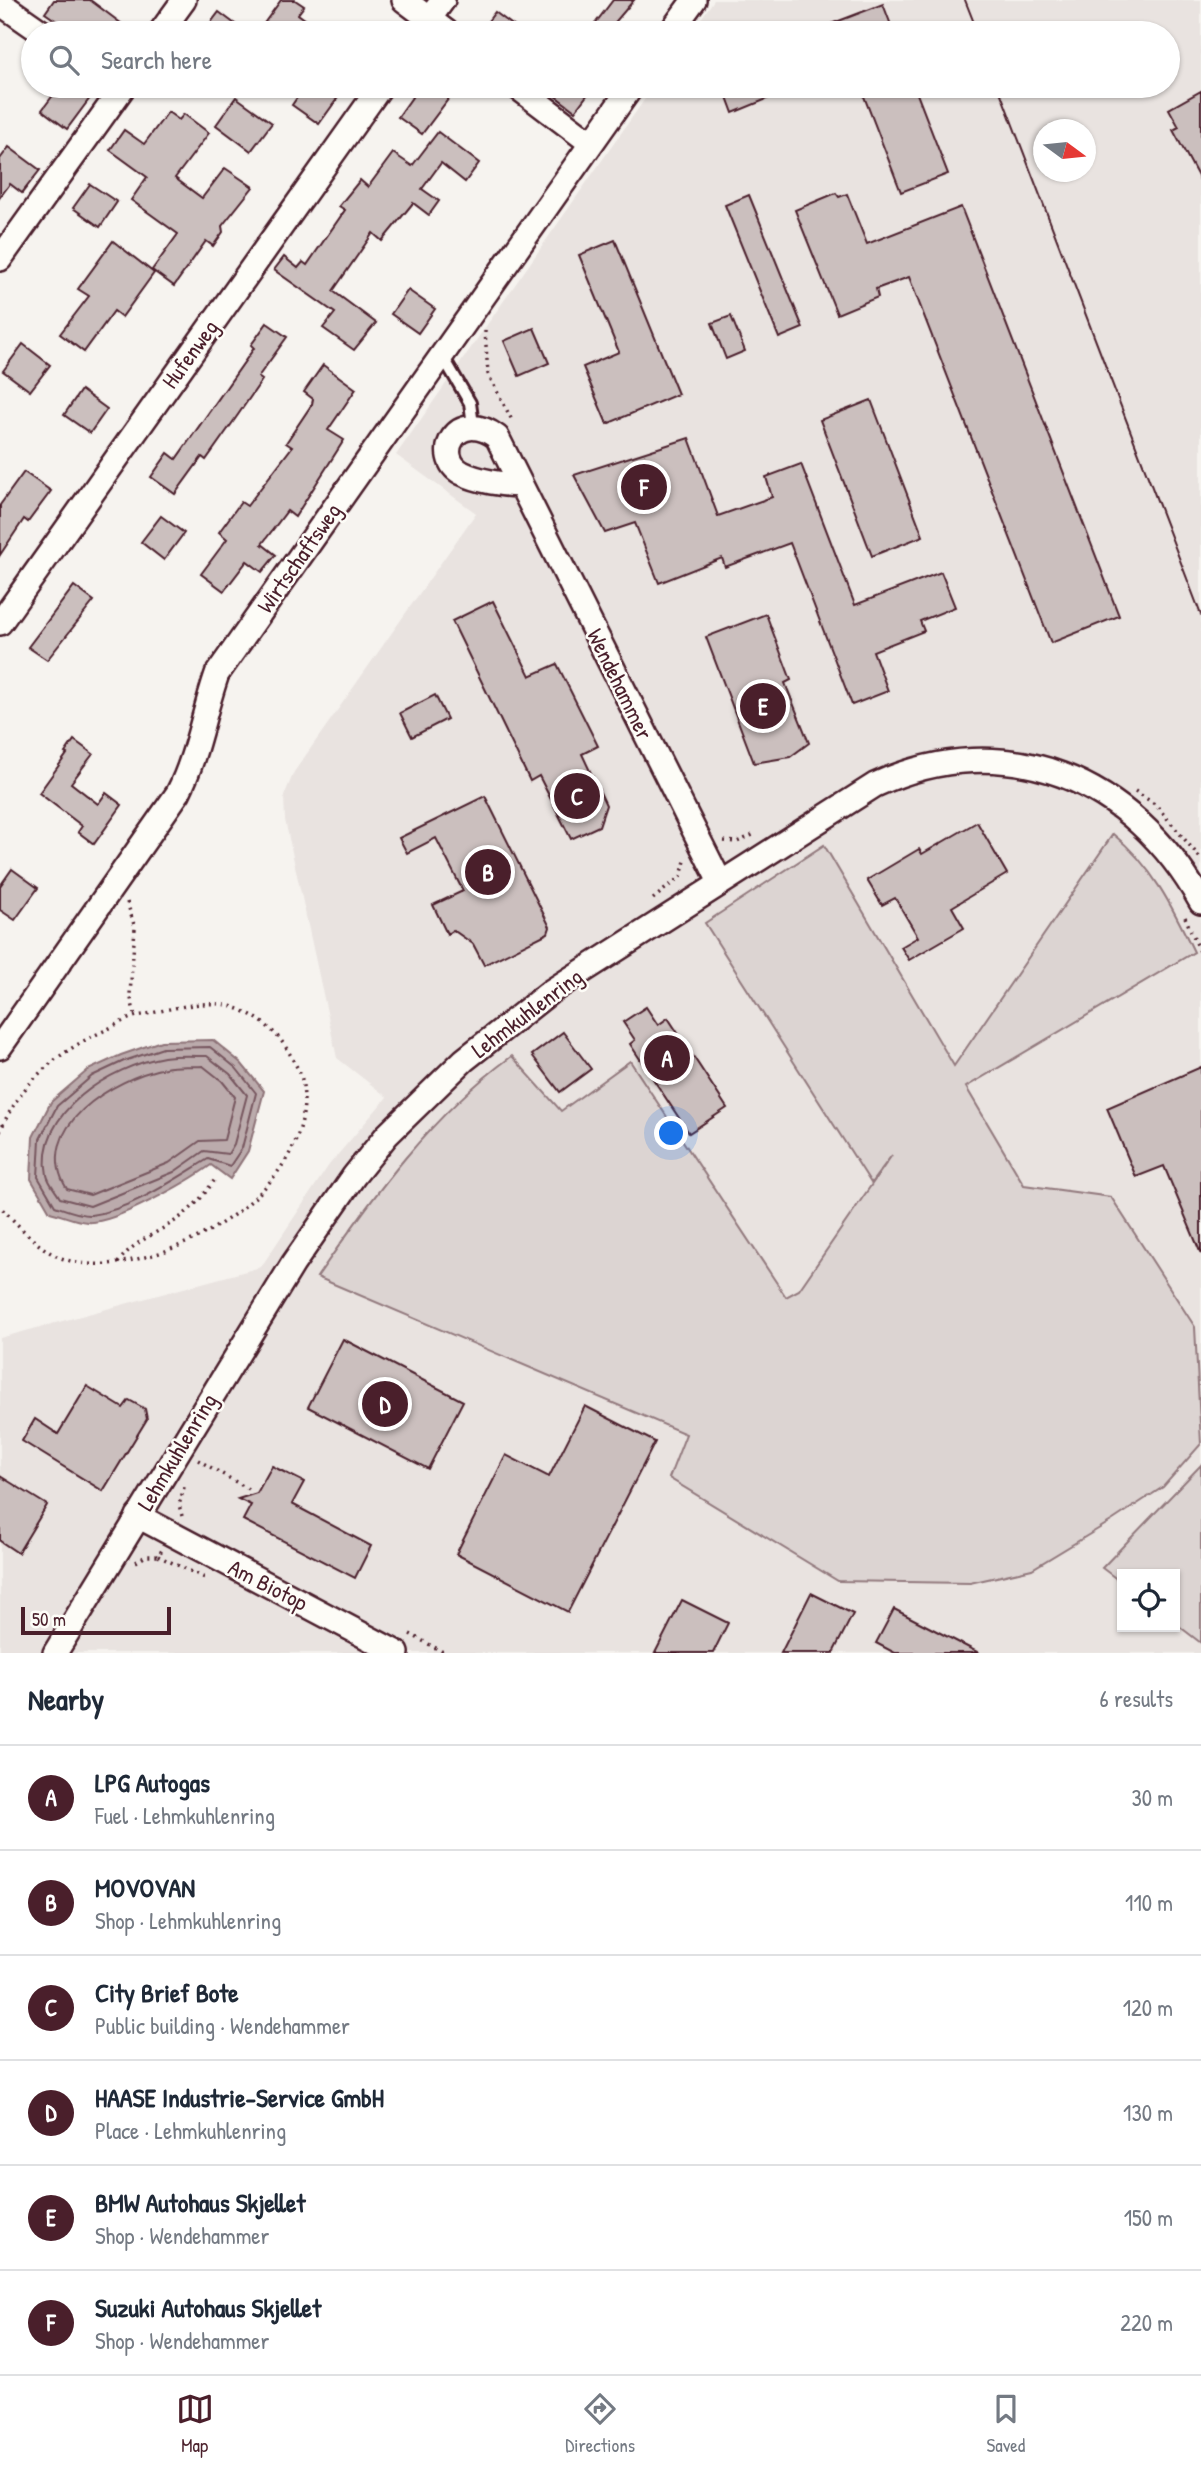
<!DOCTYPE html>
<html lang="en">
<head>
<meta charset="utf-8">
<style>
	:root { --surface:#fff; --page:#f6f6f7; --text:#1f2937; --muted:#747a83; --line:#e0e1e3; --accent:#4a1f2b }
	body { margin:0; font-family:"Patrick Hand",sans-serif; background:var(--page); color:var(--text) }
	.controls { position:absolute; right:21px; bottom:21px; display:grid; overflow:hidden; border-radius:0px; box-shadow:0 2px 5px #0004 }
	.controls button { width:63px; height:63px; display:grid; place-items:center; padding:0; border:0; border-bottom:2px solid var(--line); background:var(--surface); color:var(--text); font:35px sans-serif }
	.compass { position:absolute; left:1033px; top:119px; width:63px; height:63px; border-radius:50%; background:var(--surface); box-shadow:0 2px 5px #0004; rotate:105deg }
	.scale { position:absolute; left:21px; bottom:18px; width:150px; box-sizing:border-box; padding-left:7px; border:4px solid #4a1f2b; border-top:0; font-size:19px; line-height:24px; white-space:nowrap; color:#4a1f2b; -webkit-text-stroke:5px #fdfcf7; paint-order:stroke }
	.you { position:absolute; left:672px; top:1134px; width:24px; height:24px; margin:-18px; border:5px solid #fff; border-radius:50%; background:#1a73e8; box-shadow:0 0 0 10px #1a73e833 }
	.badge { display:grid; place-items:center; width:46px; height:46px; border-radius:50%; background:var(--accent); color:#fff; font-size:23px; font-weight:700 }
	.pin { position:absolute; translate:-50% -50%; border:4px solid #fff; box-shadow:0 2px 7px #0006 }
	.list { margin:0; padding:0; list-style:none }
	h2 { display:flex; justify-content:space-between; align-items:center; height:91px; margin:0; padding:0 28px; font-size:30px }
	h2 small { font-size:23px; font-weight:400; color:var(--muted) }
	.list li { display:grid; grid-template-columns:46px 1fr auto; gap:21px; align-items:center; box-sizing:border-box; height:105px; padding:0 28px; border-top:2px solid var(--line) }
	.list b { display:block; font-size:26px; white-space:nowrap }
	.list p { margin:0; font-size:23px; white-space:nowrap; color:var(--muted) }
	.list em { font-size:23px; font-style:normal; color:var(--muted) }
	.icon { flex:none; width:38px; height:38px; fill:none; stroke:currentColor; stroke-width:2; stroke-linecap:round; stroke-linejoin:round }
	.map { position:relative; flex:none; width:1201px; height:1653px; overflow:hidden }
	.search { position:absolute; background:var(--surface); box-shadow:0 2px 5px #0004; left:21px; right:21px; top:21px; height:77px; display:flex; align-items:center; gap:18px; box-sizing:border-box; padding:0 24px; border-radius:38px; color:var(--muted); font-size:26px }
	.sheet { height:721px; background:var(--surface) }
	nav { display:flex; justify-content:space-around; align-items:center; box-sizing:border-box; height:98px; border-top:2px solid var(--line); background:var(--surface); font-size:19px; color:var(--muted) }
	nav a { display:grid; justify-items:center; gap:4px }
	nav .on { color:var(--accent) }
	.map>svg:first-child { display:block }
</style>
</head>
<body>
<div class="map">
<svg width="1201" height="1653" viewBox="0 0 1201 1653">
	<rect width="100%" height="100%" fill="#f6f3ef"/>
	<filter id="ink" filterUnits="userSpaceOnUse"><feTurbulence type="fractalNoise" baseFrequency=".0143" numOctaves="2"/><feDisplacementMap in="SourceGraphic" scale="14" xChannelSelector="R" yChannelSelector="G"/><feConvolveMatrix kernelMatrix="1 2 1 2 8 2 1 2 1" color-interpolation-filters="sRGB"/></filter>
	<g filter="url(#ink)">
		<path fill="#e9e3e0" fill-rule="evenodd" d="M714,0h487v1653h-1201v-315l261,-71 68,-102 58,-68 -50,-39 -52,-238 -1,-24 10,-24 182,-259 -80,-58 258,-369h514v-53h-477zM1044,130h42v42h-42zM1122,1574h53v53h-53z"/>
		<g fill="#dcd4d2" stroke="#937a7e" stroke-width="2">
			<path d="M1113,834c39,31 60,74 81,118l-228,135 58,98 87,12 84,130 6,117 -38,43 -50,33 -81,49 -62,14 -132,-2 -169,-103 17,-44 -369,-157c56,-81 114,-162 195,-221l49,55 69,-50 156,236 13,-7 93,-135 -21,28 -166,-260 119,-78 130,221z"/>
			<path d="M1201,1465v178l-26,-20v-49h-53v9l-20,-15z"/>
		</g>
		<path fill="#bbabac" stroke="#8e7378" stroke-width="2" d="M213,1040l28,23 23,28 -16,60 -18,28 -19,-14c-22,16 -98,60 -124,57 -12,-1 -25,-7 -37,-10l-19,-33 2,-42 18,-35 37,-32 33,-15 40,-14z"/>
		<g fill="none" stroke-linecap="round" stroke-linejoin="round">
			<g stroke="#77575f" stroke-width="2">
				<path d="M210,1047l26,21 20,25 -14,55 -12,18 -22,-7c-33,20 -77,51 -117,56 -10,1 -27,-6 -36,-9l-17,-29 2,-38 17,-33 35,-30 32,-15 39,-13z"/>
				<path d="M207,1056l23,18 17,21 -13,49 -6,10 -24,-3 -30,21 -84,34 -30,-8c-4,-7 -12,-16 -13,-23 -13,-63 65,-109 117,-118 14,-2 29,-1 43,-1z"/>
				<path d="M203,1066l19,15 13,16 -11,43 -24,1 -31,22 -79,32 -23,-6c-37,-61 47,-111 98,-121 12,-3 26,-1 38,-2z"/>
			</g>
		</g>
		<g fill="#cbbfbe" stroke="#4a1f2b" stroke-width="2">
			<path d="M54,0h36l44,33h-60l-29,-20z"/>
			<path d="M281,0h14l9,6 -6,8 26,19h-67z"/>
			<path d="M613,0h21l-28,33h-18z"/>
			<path d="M883,4l11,29h-83l-1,-1z"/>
			<path d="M219,12l28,21h-44z"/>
			<path d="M495,12l28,21h-44z"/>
			<path d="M60,86h22l11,8 -26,35 -25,-19z"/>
			<path d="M305,86h13l19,13 -18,25 -27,-19z"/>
			<path d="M420,86h38l-36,48 -24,-17z"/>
			<path d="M542,86h52l-19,25z"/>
			<path d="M723,86h75l-65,27z"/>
			<path d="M860,86h54l34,88 -47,18z"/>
			<path d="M1201,91v91l-28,-52 6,-3 -10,-18z"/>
			<path d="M236,97l36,26 -21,28 -35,-26z"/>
			<path d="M168,112l11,8 5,-6 25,19 -34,45 27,20 23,-30 28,19 -31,39 1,6 -10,14 -7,-5 -32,45 -22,-16 26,-36 -47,-34 16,-23 -37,-27 14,-20 20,14z"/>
			<path d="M438,132l41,31 -14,19 -24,-19 -19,26 17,12 -10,14 -16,-12 -31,38 -9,-8 -40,58 43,32 -22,27 -31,-22 12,-15 -61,-43 10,-13 14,11 5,-6 4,3 38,-55 -6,-4 21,-26 8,7 25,-34 19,13z"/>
			<path d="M9,147l31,23 -18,23 -12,-9 -10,13v-38z"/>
			<path d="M90,184l27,18 -17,25 -27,-19z"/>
			<path d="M836,193l3,4 8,-3 20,50 94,-37 158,409 -68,27 -142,-366 -33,12 2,8 -41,17 -42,-104z"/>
			<path d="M749,195l54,133 -24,10 -54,-133z"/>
			<path d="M615,240l63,154 -71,30 -24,-57 36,-15 -40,-97z"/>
			<path d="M113,241l41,32 -32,44 -8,-6 -30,41 -24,-18 29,-38 -11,-7z"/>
			<path d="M408,290l27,19 -17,24 -27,-19z"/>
			<path d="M731,316l14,35 -19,8 -14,-36z"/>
			<path d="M267,323l20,14 -29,40 4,3 -29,42 -27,38 -4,-3 -27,37 -24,-17 17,-24 8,6 78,-111 -3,-3z"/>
			<path d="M534,328l15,35 -30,13 -15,-35z"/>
			<path d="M23,344l27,21 -20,26 -27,-20z"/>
			<path d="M323,365l33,24 -28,41 16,10 -49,77 -8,-6 -25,33 14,11 -14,17 -15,-11 -23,30 -23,-17 26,-35 -8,-7 22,-30 6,4 45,-59 -6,-4 26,-39 1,-5 -9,-7z"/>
			<path d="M81,390l26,19 -17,24 -26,-18z"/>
			<path d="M871,400l52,136 -51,20 -52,-136z"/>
			<path d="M689,438l29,78 54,-19 -6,-20 35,-13 54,141 86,-33 14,35 -35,14 4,10 -51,20 15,40 -36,14 -62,-162 -65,24 -3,-9 -63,25 -24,-60 -30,10 -31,-58z"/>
			<path d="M24,472l27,19 -23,31 -4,-3 -24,36v-50z"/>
			<path d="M161,516l23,17 -20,27 -23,-18z"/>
			<path d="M74,586l20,15 -47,59 -19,-13z"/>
			<path d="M493,601l37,75 27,-12 41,82 -16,8 24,51 -7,21 -28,13 -32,-63 -9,5 -78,-160z"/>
			<path d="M766,614l25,66 -6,3 24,60 -19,14 -36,6 -48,-126z"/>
			<path d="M435,695l12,24 -35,18 -12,-24z"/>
			<path d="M74,740l19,14 -22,29 27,21 8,-11 16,12 -28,39 -16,-12 4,-6 -43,-33 28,-39 -2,-1z"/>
			<path d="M485,796l65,131 -2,6 -64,32 -11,-21 -20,-14 -6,4 -14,-29 30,-14 -27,-53 -29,15 -8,-15z"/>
			<path d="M977,822l30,52 -55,33 12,21 -55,32 -8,-13 17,-10 -23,-39 -13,7 -15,-25 52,-31 3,5z"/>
			<path d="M12,869l26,19 -23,32 -15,-10v-24z"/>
			<path d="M646,1007l12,18 10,-7 59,90 -38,25 -59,-89 5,-4 -12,-18z"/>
			<path d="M563,1032l28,37 -31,23 -28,-37z"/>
			<path d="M1201,1067v187l-37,-88 -28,11 -29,-69z"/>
			<path d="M343,1339l120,62 -35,68 -120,-62z"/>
			<path d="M87,1386l36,22 6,-8 16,9 2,10 -44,72 -81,-50 13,-22 23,15z"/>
			<path d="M585,1406l70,36 -87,170 -112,-58 50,-99 43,22z"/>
			<path d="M272,1466l32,16 -12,22 79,42 -16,32 -112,-58 8,-15 -13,-6 19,-6z"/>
			<path d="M0,1476l47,29 -29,48 -18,-12z"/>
			<path d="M811,1593l42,21 -20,39h-52z"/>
			<path d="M682,1600l46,23 -15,30h-58z"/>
			<path d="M894,1609l85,44h-84l-19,-10z"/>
		</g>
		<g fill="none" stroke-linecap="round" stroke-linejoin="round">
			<defs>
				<path id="lane" d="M442,355l28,48 3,22"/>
				<g id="street">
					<path d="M404,0l44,33"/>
					<path d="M0,3l43,30"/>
					<path d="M160,33l24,-33"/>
					<path d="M419,33l24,-33"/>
					<path d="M670,33l24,-33"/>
					<path d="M516,86l75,57"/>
					<path d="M0,259l124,-173"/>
					<path d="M521,485c-17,0 -43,-4 -59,-12 -30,-16 -6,-66 35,-36l223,445"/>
					<path d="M0,623l381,-537"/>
					<path d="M0,1047l178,-254c19,-37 25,-79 39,-119l415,-588"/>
					<path d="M138,1516l259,137"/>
					<path d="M55,1653l238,-389 61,-88 33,-41 77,-75 86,-68 325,-207c131,-61 259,-5 326,117"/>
				</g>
			</defs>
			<use href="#lane" stroke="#4a1f2b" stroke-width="16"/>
			<use href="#street" stroke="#4a1f2b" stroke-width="28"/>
			<g stroke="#4a1f2b" stroke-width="3.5" stroke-dasharray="2 5" stroke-linecap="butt">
				<path d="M485,331l3,43 25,48"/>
				<path d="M1135,791l21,14 45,54"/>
				<path d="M724,841l13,1 16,-7"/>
				<path d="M653,899l28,-23 4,-15"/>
				<path d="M127,902l8,26 -5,66 5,22"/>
				<path d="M1185,917l16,37"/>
				<path d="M0,1132c20,-50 60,-82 108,-103 11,-6 22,-12 34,-14 25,-5 59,-15 84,-10 28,7 52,26 65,51 3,7 10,16 11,24 17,86 -80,157 -153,176 -30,8 -58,13 -88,2 -23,-9 -43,-34 -61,-51"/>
				<path d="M118,1263c14,-21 36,-28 57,-42 18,-12 29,-26 41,-43"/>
				<path d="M198,1460l50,29"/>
				<path d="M182,1516l-3,-11 6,-21"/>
				<path d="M158,1556l49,23"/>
				<path d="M136,1562l10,-6h12l4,-6"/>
				<path d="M410,1634l35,19"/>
			</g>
			<use href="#lane" stroke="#fdfcf7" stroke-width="10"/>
			<use href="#street" stroke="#fdfcf7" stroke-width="23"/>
			<g stroke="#4a1f2b" stroke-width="2">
				<path d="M965,0l13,33"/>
				<path d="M998,86l203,529"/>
			</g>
		</g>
	</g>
	<g text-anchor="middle" stroke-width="5" stroke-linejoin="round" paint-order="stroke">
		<g font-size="23" fill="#4a1f2b" stroke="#fdfcf7">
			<text transform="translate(190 354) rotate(-54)" y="8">Hufenweg</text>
			<text transform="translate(299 558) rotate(-55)" y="8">Wirtschaftsweg</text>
			<text transform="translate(620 684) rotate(64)" y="8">Wendehammer</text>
			<text transform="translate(527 1013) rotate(-37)" y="8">Lehmkuhlenring</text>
			<text transform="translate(177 1452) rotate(-59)" y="8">Lehmkuhlenring</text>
			<text transform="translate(268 1585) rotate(27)" y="8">Am Biotop</text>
		</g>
	</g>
</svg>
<div class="controls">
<button><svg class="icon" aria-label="locate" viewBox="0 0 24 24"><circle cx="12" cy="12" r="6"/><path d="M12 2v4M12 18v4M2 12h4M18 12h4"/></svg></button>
</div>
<svg class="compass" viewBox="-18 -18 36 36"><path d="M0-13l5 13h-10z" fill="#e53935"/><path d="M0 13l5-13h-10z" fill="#747a83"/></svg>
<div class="scale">50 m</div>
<div class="you"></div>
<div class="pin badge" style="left:667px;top:1058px">A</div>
<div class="pin badge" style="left:488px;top:872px">B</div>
<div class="pin badge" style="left:577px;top:796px">C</div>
<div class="pin badge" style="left:385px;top:1404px">D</div>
<div class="pin badge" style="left:763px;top:706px">E</div>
<div class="pin badge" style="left:644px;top:487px">F</div>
<div class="search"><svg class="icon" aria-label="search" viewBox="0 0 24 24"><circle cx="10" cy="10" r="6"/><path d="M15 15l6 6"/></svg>Search here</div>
</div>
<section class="sheet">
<h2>Nearby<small>6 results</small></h2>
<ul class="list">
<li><span class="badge">A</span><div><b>LPG Autogas</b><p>Fuel · Lehmkuhlenring</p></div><em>30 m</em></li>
<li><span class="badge">B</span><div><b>MOVOVAN</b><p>Shop · Lehmkuhlenring</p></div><em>110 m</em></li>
<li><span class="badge">C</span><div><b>City Brief Bote</b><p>Public building · Wendehammer</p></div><em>120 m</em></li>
<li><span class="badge">D</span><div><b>HAASE Industrie-Service GmbH</b><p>Place · Lehmkuhlenring</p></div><em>130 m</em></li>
<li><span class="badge">E</span><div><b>BMW Autohaus Skjellet</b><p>Shop · Wendehammer</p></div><em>150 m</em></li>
<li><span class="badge">F</span><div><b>Suzuki Autohaus Skjellet</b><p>Shop · Wendehammer</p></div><em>220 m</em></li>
</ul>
</section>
<nav>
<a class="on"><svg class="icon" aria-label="map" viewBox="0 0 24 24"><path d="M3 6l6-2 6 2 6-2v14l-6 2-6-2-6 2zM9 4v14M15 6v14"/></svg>Map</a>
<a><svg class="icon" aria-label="directions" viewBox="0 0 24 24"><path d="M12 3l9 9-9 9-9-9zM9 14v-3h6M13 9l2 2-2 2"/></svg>Directions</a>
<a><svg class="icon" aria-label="saved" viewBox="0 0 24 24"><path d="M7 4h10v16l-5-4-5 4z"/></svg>Saved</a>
</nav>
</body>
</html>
